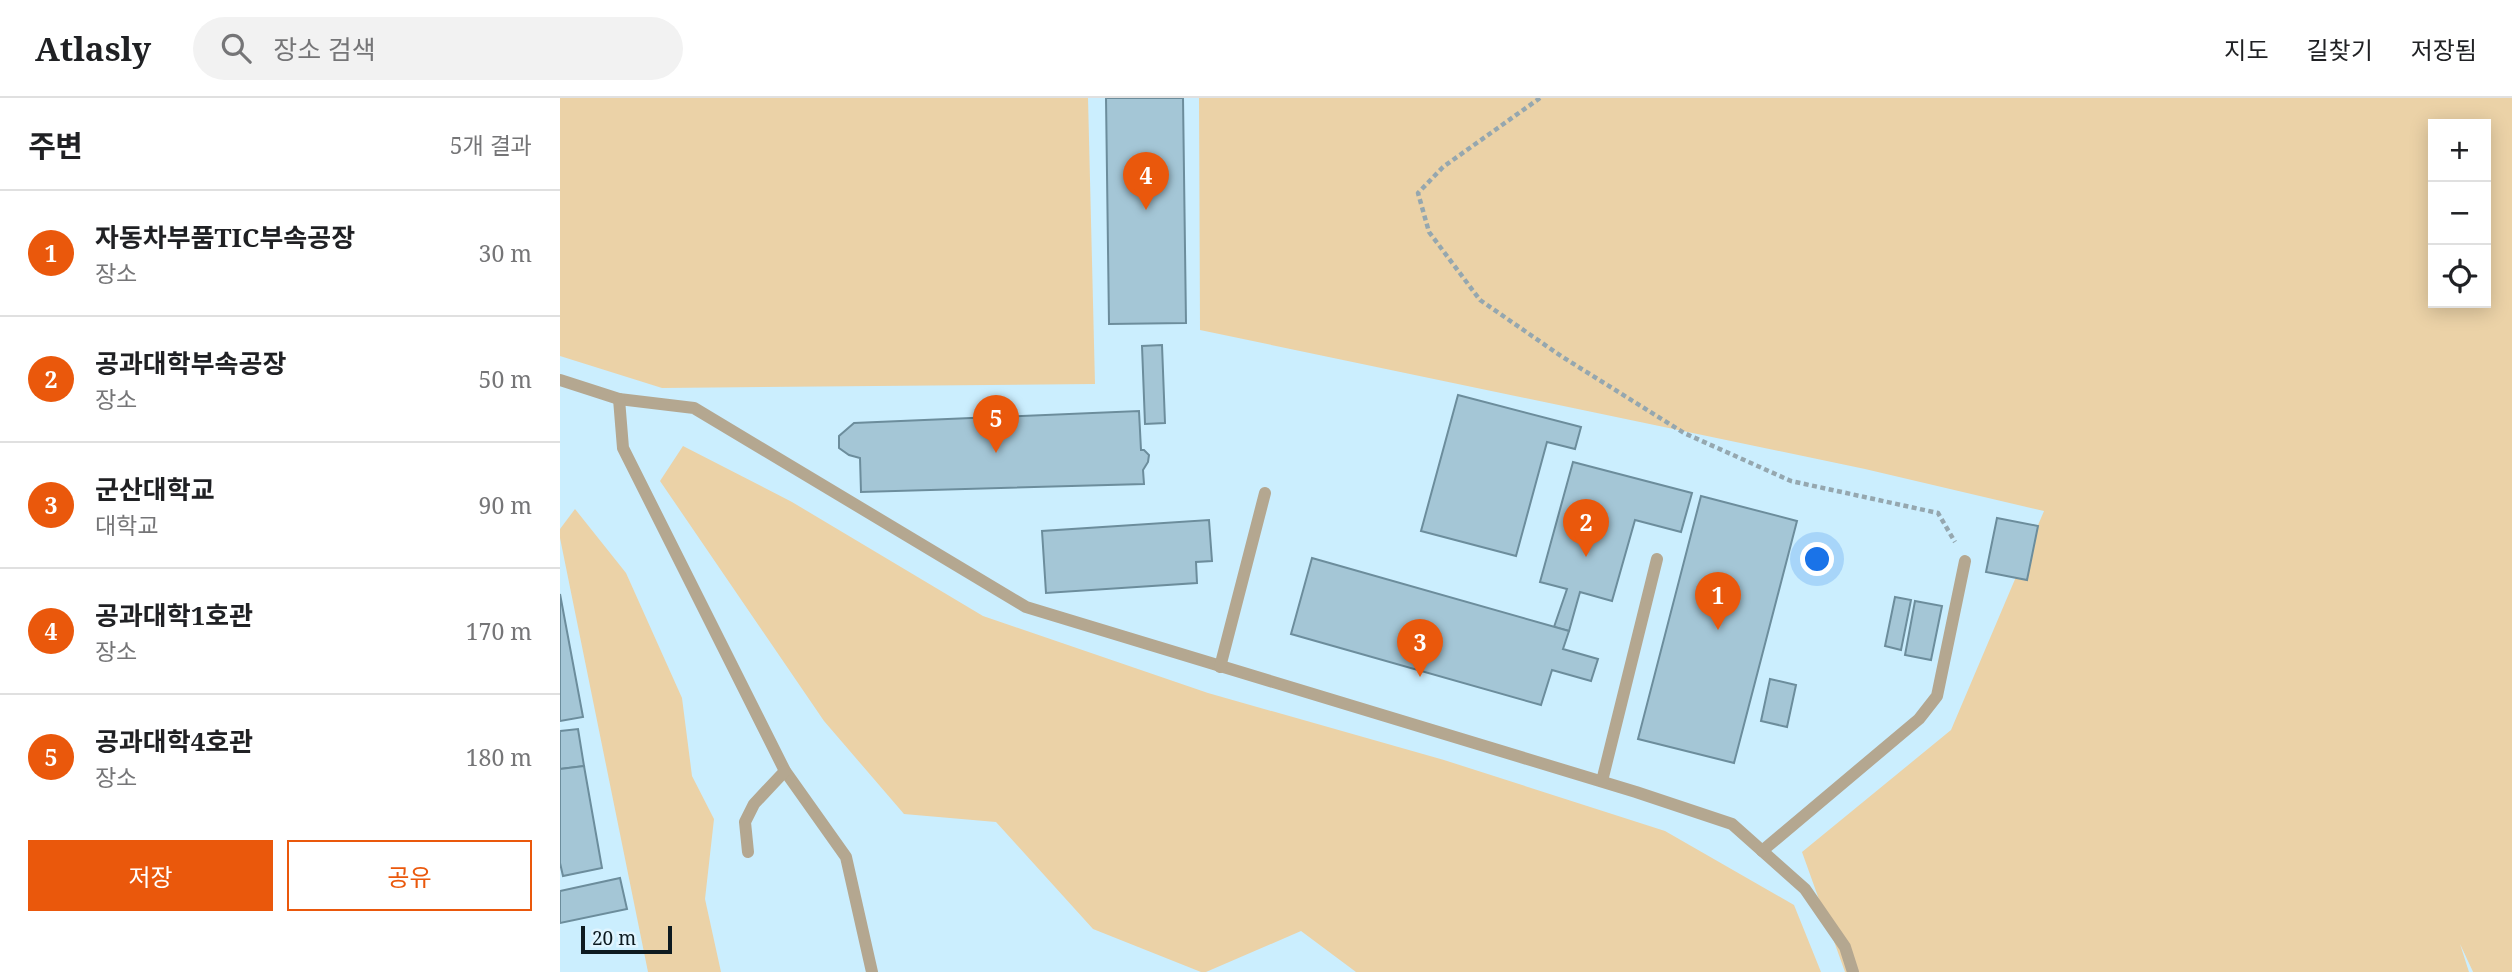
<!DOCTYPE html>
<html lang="ko">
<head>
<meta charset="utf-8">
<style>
	:root { --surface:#fff; --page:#f2f2f2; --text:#202124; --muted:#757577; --line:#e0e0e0; --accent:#ea580c }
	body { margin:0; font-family:"Noto Serif","Noto Sans KR",serif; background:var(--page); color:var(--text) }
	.controls { position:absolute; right:21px; top:21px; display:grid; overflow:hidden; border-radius:0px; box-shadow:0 4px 18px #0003 }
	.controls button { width:63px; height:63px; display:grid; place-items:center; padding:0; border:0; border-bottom:2px solid var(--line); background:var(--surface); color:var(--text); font:35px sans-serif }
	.scale { position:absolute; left:21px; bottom:18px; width:91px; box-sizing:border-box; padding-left:7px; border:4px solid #0d1a20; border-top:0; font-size:19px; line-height:24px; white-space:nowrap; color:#0d1a20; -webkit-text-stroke:5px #e0f5ff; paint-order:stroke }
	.you { position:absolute; left:1258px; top:462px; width:24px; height:24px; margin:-18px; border:5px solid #fff; border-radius:50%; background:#1a73e8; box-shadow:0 0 0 10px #1a73e833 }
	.badge { display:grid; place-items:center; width:46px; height:46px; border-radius:50%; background:var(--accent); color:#fff; font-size:23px; font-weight:700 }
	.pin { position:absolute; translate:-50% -58px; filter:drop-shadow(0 2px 4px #0008) }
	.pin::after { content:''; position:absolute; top:37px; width:24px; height:21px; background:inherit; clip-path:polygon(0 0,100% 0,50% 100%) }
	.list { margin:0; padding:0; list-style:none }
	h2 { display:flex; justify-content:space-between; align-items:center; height:91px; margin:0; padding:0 28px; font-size:30px }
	h2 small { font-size:23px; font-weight:400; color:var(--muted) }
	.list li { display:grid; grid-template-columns:46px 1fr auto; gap:21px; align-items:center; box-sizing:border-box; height:126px; padding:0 28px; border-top:2px solid var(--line) }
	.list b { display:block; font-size:26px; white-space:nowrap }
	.list p { margin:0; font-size:23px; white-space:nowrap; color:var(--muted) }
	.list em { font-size:23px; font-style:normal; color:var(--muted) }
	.actions { display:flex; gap:14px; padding:21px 28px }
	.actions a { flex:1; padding:16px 0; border:2px solid var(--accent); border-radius:0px; text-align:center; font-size:24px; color:var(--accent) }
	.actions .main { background:var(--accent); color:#fff }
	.icon { flex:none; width:38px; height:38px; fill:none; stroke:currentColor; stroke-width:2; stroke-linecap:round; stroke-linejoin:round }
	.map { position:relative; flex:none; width:1952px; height:874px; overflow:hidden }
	header { display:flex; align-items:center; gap:42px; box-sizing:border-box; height:98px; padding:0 35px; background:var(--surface); border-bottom:2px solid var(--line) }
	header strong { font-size:33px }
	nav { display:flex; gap:38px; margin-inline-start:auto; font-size:24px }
	.search { width:490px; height:63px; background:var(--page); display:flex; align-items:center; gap:18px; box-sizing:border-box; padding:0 24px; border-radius:38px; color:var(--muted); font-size:26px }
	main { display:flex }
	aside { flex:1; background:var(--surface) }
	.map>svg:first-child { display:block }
</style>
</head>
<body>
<header>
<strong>Atlasly</strong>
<div class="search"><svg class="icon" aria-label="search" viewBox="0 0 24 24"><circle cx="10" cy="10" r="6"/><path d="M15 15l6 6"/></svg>장소 검색</div>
<nav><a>지도</a><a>길찾기</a><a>저장됨</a></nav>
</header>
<main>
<aside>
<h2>주변<small>5개 결과</small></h2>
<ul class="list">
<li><span class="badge">1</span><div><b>자동차부품TIC부속공장</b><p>장소</p></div><em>30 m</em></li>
<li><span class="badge">2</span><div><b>공과대학부속공장</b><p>장소</p></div><em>50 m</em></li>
<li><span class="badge">3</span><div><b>군산대학교</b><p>대학교</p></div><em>90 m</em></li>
<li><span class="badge">4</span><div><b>공과대학1호관</b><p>장소</p></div><em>170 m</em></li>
<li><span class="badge">5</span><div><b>공과대학4호관</b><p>장소</p></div><em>180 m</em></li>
</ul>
<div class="actions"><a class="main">저장</a><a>공유</a></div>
</aside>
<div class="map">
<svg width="1952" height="874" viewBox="0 0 1952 874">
	<rect width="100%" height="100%" fill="#e0f5ff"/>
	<path fill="#cbeefe" d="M0,0h1255l641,837 17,37h-1913z"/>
	<g fill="#ebd2a7" fill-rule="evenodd">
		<path d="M0,0h528l7,286 -433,4 -102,-32z"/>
		<path d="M639,0h1313v874h-39l-13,-28 9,28h-624l-43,-120 149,-122 93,-219 -179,-42 -665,-139zM1873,26h53v179h-53z"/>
		<path d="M123,348l109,56 191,114 225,77 236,67 221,71 129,74 27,67h-465l-55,-41 -95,41h-5l-108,-43 -97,-107 -92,-8 -80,-93 -164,-240z"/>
		<path d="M15,411l51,64 56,125 10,78 22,43 -9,80 16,73h-73l-88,-434v-9z"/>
	</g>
	<g fill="#a4c6d6" stroke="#6c8d9c" stroke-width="2">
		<path d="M546,0h77l3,225 -77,1z"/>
		<path d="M602,247l3,78 -20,1 -3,-78z"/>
		<path d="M898,297l123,32 -6,22 -28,-7 -31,114 -95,-25z"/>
		<path d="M579,313l2,39h3l5,5 -1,7 -5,8 1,14 -283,8 -1,-34 -11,-3 -10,-7v-12l15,-13z"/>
		<path d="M1013,364l119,31 -11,39 -46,-12 -23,81 -32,-9 -11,39 -15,-4 13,-38 -27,-7z"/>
		<path d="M1141,398l96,25 -63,242 -96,-24z"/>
		<path d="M1437,420l41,8 -11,54 -41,-8z"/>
		<path d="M649,422l3,41 -16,1 1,21 -151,10 -4,-62z"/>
		<path d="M752,460l257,73 -6,18 35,10 -7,22 -39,-11 -11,35 -250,-71z"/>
		<path d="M0,496l23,123 -23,4z"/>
		<path d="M1335,499l16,3 -10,50 -16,-4z"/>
		<path d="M1355,503l27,5 -11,54 -26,-5z"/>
		<path d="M1210,581l26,6 -9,42 -26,-6z"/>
		<path d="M18,631l6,37 -24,3v-38z"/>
		<path d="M24,668l18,102 -39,8 -3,-13v-94z"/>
		<path d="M60,780l7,31 -67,14v-32z"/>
	</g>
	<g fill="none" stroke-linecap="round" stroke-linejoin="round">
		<path stroke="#95a7af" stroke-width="4.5" stroke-dasharray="5 3.5" stroke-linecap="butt" d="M980,0l-97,69 -25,26 11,39 51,68 81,56 123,77 107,48 147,32 17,29"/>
		<g stroke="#b4a790" stroke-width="12">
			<path d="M0,282l59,19 75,9 332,199 610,185 96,32 73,65 40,58 8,25"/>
			<path d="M59,301l4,49 162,323 61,86 26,115"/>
			<path d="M660,569l45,-174"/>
			<path d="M1042,683l55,-222"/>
			<path d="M1202,753l157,-132 18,-23 28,-135"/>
			<path d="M188,754l-3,-30 9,-18 31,-33"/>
		</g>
	</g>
</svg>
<div class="controls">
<button>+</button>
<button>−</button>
<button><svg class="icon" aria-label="locate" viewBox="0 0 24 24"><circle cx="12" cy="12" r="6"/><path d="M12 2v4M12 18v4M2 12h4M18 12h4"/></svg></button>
</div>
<div class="scale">20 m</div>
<div class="you"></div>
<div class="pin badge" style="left:1158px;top:532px">1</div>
<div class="pin badge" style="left:1026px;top:459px">2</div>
<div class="pin badge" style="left:860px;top:579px">3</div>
<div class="pin badge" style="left:586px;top:112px">4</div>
<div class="pin badge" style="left:436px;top:355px">5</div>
</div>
</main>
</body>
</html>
